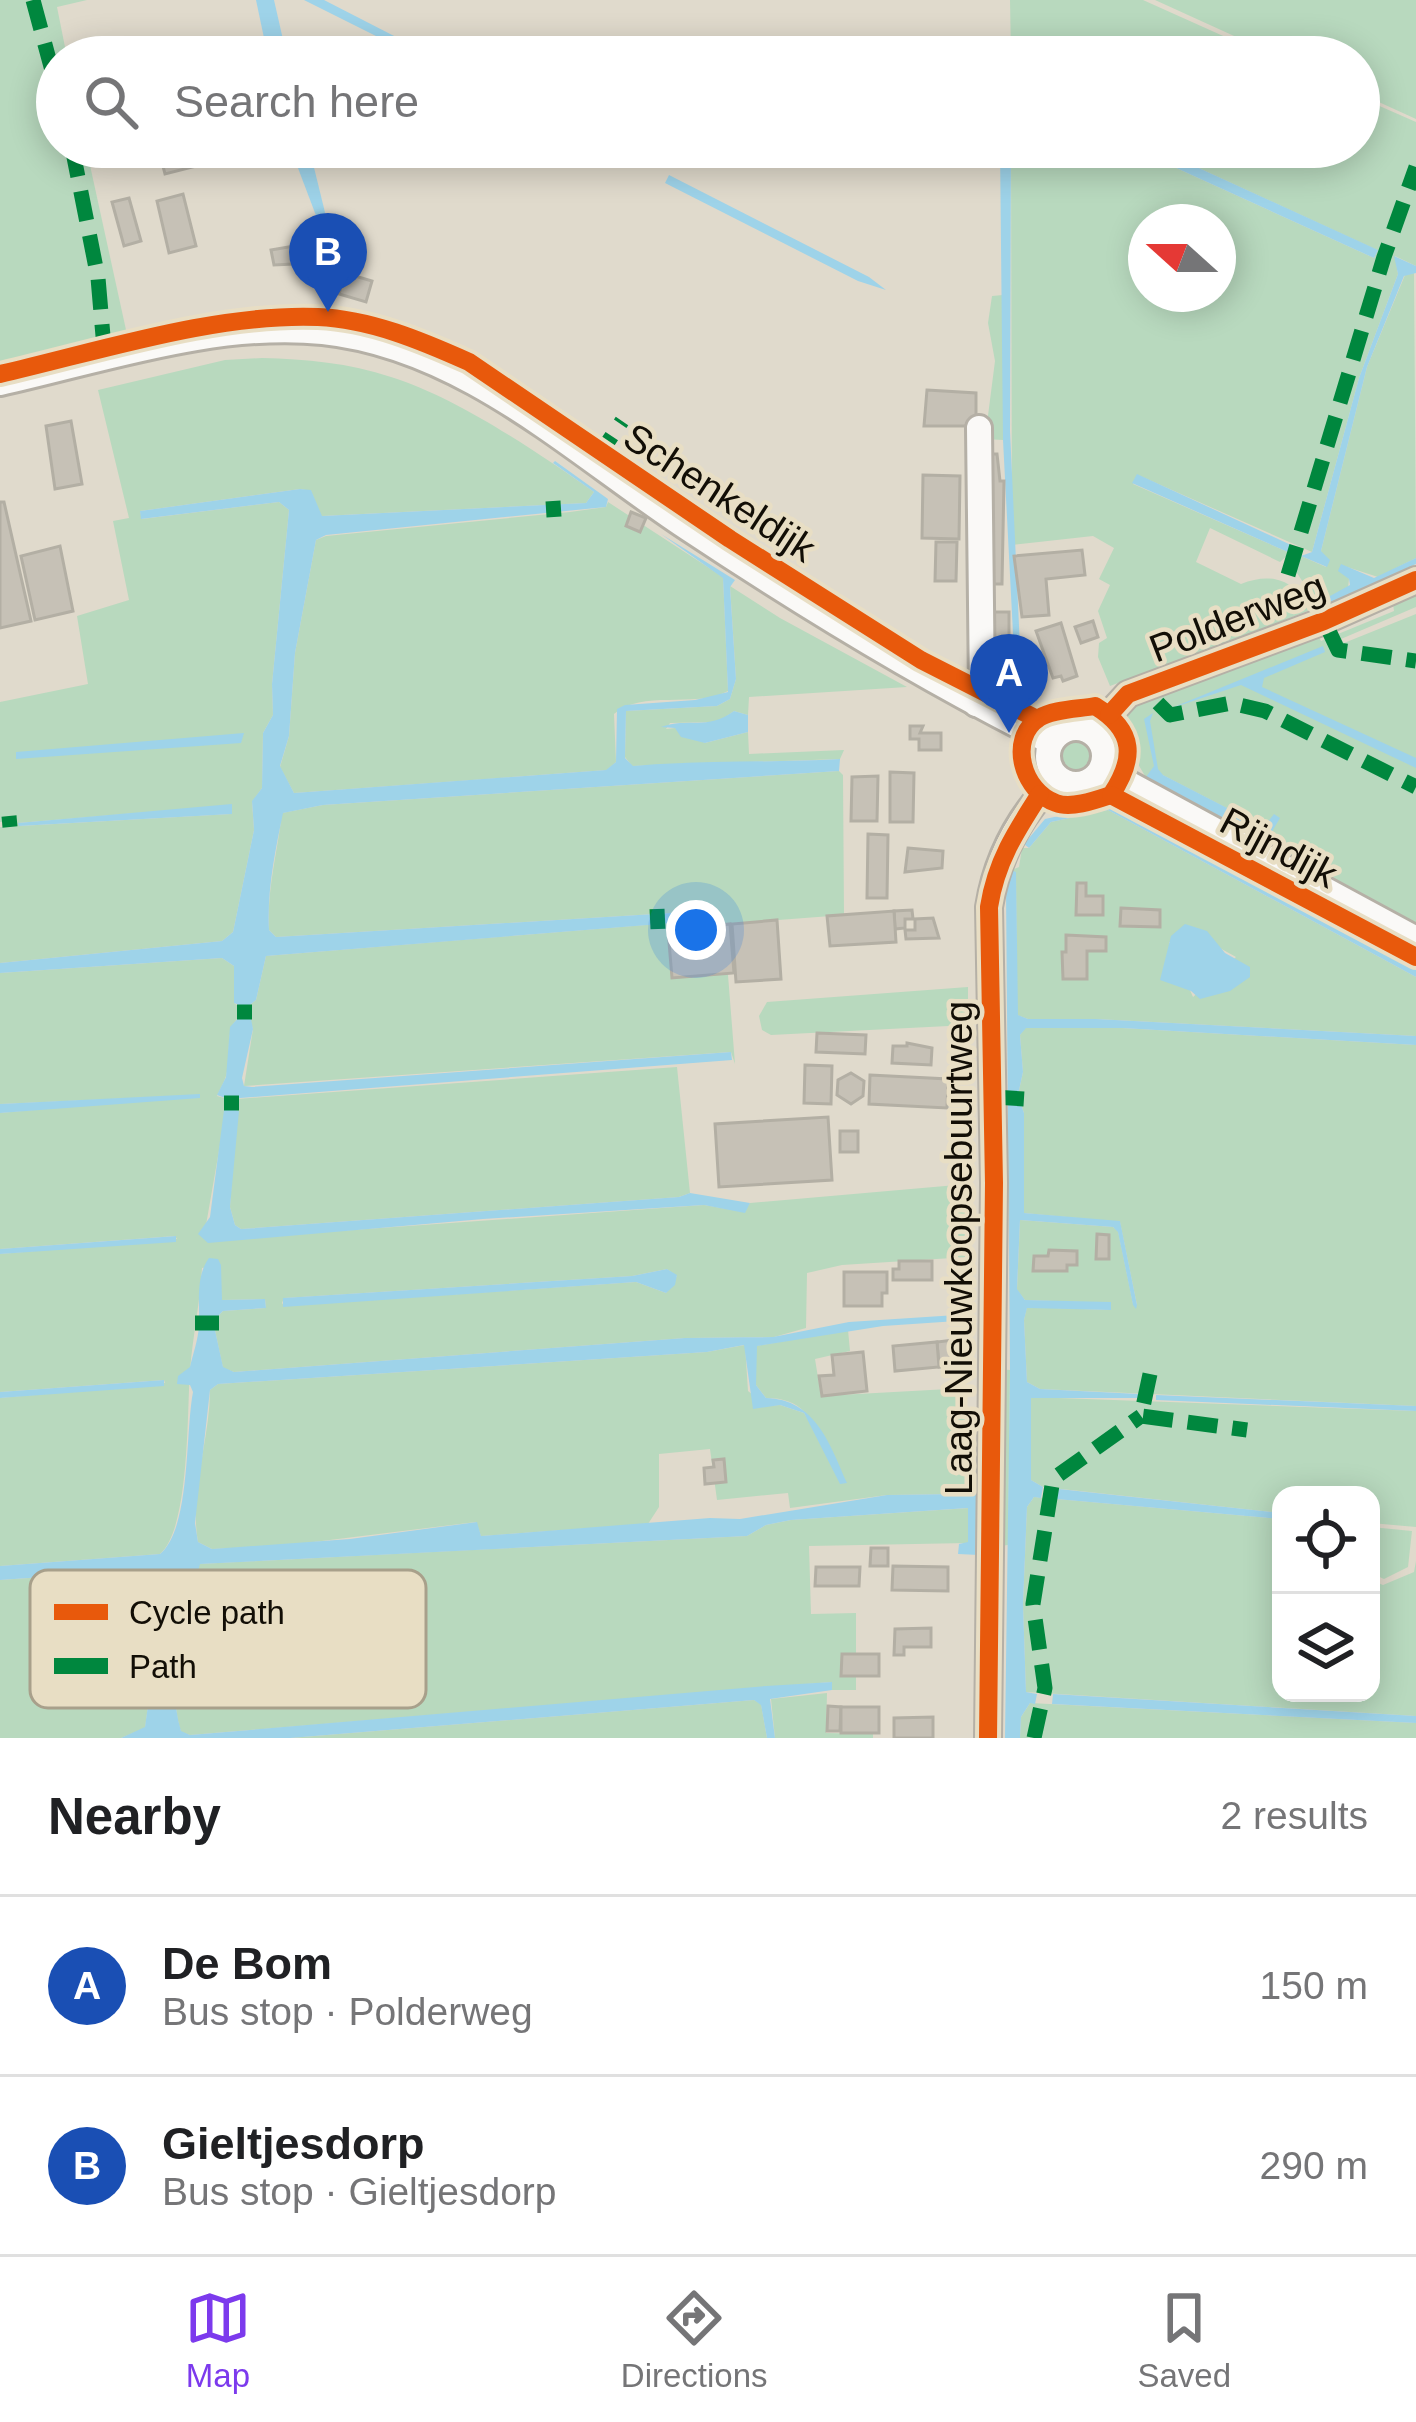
<!DOCTYPE html>
<html lang="en">
<head>
<meta charset="utf-8">
<style>
	:root { --surface:#fff; --page:#f2f2f2; --text:#202124; --muted:#757577; --line:#e0e0e0; --accent:#7c3aed }
	body { margin:0; font-family:Arial,sans-serif; background:var(--page); color:var(--text) }
	.controls { position:absolute; right:36px; bottom:36px; display:grid; overflow:hidden; border-radius:24px; box-shadow:0 6px 30px #0003 }
	.controls button { width:108px; height:108px; display:grid; place-items:center; padding:0; border:0; border-bottom:3px solid var(--line); background:var(--surface); color:var(--text); font:60px sans-serif }
	.compass { position:absolute; left:1128px; top:204px; width:108px; height:108px; border-radius:50%; background:var(--surface); box-shadow:0 6px 30px #0003; rotate:291deg }
	.you { position:absolute; left:696px; top:930px; width:42px; height:42px; margin:-30px; border:9px solid #fff; border-radius:50%; background:#1a73e8; box-shadow:0 0 0 18px #1a73e833 }
	.badge { display:grid; place-items:center; width:78px; height:78px; border-radius:50%; background:var(--accent); color:#fff; font-size:39px; font-weight:700 }
	.pin { position:absolute; translate:-50% -99px; filter:drop-shadow(0 3px 6px #0008) }
	.pin::after { content:''; position:absolute; top:63px; width:42px; height:36px; background:inherit; clip-path:polygon(0 0,100% 0,50% 100%) }
	.list { margin:0; padding:0; list-style:none }
	h2 { display:flex; justify-content:space-between; align-items:center; height:156px; margin:0; padding:0 48px; font-size:51px }
	h2 small { font-size:39px; font-weight:400; color:var(--muted) }
	.list li { display:grid; grid-template-columns:78px 1fr auto; gap:36px; align-items:center; box-sizing:border-box; height:180px; padding:0 48px; border-top:3px solid var(--line) }
	.list b { display:block; font-size:45px; white-space:nowrap }
	.list p { margin:0; font-size:39px; white-space:nowrap; color:var(--muted) }
	.list em { font-size:39px; font-style:normal; color:var(--muted) }
	.icon { flex:none; width:66px; height:66px; fill:none; stroke:currentColor; stroke-width:2; stroke-linecap:round; stroke-linejoin:round }
	.map { position:relative; flex:none; width:1416px; height:1738px; overflow:hidden }
	.search { position:absolute; background:var(--surface); box-shadow:0 6px 30px #0003; left:36px; right:36px; top:36px; height:132px; display:flex; align-items:center; gap:30px; box-sizing:border-box; padding:0 42px; border-radius:66px; color:var(--muted); font-size:45px }
	.sheet { height:516px; background:var(--surface) }
	nav { display:flex; justify-content:space-around; align-items:center; box-sizing:border-box; height:168px; border-top:3px solid var(--line); background:var(--surface); font-size:33px; color:var(--muted) }
	nav a { display:grid; justify-items:center; gap:6px }
	nav .on { color:var(--accent) }
	.map>svg:first-child { display:block }
</style>
</head>
<body>
<div class="map">
<svg width="1416" height="1738" viewBox="0 0 1416 1738">
	<rect width="100%" height="100%" fill="#e0dacc"/>
	<g fill="#b8d9be" fill-rule="evenodd">
		<path d="M0,0h87l-30,7 10,50h-10v90h29l42,192 -128,29z"/>
		<path d="M1010,0h133l127,57h-259z"/>
		<path d="M1155,0h261v119l-57,-26v-36h-79z"/>
		<path d="M1359,97l57,25v144l-21,-10 3,18 -39,104 -47,174 -174,-77 -5,9 157,69 -10,9 -70,-34 -14,34 45,22c30,-12 55,-5 67,27l-198,75 -12,-29 1,-14 8,-5 -9,-27 12,-26 -11,-6 15,-31 -21,-12 -81,9 -1,-398h119l244,111 3,-8 -224,-103h206zM1146,222h72v72h-72z"/>
		<path d="M1414,273l2,285 -38,19 -37,-12 8,14 -1,9 -26,13 2,6 -6,-2 -23,-35 6,-14 25,11 -5,-16 46,-184 38,-92z"/>
		<path d="M1003,295v145l-18,-1 10,-78 -7,-38 4,-27z"/>
		<path d="M262,358c44,1 87,5 129,19 65,20 148,76 203,115l-8,11 -265,13 -10,-25 -11,-2 -160,22 2,8 137,-17 10,8 -17,174 1,31 -10,18 -1,55 -10,14 2,28 -21,102 -11,9 -222,22v-136h6l-1,-5h-5v-120l88,-18 -11,-68 52,-16 -16,-79 16,-3 -31,-128 127,-30zM232,805l-1,9 -211,12 -2,-3z"/>
		<path d="M608,502l115,75 5,114c-34,18 -86,-2 -114,23l2,48 -9,8 -313,23 -14,-26 9,-31 6,-83 21,-113 10,-4 244,-24 36,-5z"/>
		<path d="M730,586l50,32 127,69 -158,10 -1,18 -14,-4 -16,11 -48,1 -4,6 9,-1 30,15 43,-11 1,22 95,-4 -4,9 -208,7 -7,-9 1,-46 91,-5 13,-7 6,-20z"/>
		<path d="M1416,586v21l-75,32 3,4 72,-29v315l-153,-82 8,-16 -120,-62 105,66 -3,6 -112,-58 4,-7 -7,-12h-6l-1,-25 -13,-20 10,-14 187,-75 6,11 73,-30 -2,-14z"/>
		<circle cx="1075" cy="756" r="19"/>
		<path d="M839,771l4,4 1,140 -120,9 11,140 -4,-12 -487,34 9,-57 -7,-21 10,-8 10,-44 416,-34 -11,-9 -395,24 -7,-7c-2,-42 8,-75 13,-117l41,-8z"/>
		<path d="M1108,810l308,167v59l-320,-17h-68l-11,-4 -1,-142 -5,-3 8,-3 3,-19h7l22,-26zM1169,942l49,5 18,10 -43,40z"/>
		<path d="M222,958l12,8v37l7,5v7c-19,16 -8,39 -15,61 -2,7 -6,13 -9,20l11,3 -22,126 6,15 492,-35 40,7 6,-9 218,-19v73l-126,8 -35,8 -1,55 -32,9 -89,1 -451,34 -11,-4 -10,-47 10,-10 43,-3 -1,-9 -44,1v-35l-19,3c-2,35 -9,67 -12,102 -3,40 0,158 -30,184l-160,12v-168l165,-15 -1,-3 -164,12v-138l177,-15 -2,-3 -175,13v-136l200,-18 -200,9v-131zM667,1269l10,7 -11,17 -30,-11 -352,24 -2,-3 2,-5 348,-22z"/>
		<path d="M968,987v38l-197,10 -9,-5 -3,-14 8,-14z"/>
		<path d="M1025,1028h97l294,17v361l-376,-17 -13,-7 -3,-62 3,-13 83,3 1,-7 -86,-3 -8,-10 3,-70 93,7 5,4 15,73 4,1 -17,-83 -96,-9v-100l-6,-18 5,-23 -3,-37z"/>
		<path d="M677,1067l13,126 -11,4 -438,32 -6,-4 -5,-18 7,-108z"/>
		<path d="M848,1330l2,21 -35,8 6,37 146,-8 -1,103 -9,3 -70,1 -97,13 -2,-15 -71,7 -7,-51 -51,5v53l-11,17 -167,12 -5,-14 -195,24 -69,3 -14,-7c-9,-50 12,-102 12,-152l8,-6 489,-32 38,-7 3,46 19,15 13,-1 24,8 20,33c-11,-29 -23,-48 -58,-48l-10,-13v-39z"/>
		<path d="M997,1369l13,1 -2,175 -9,1z"/>
		<path d="M1031,1397l385,14v116l-45,-4v-28h-90v18l-238,-26 -12,-7z"/>
		<path d="M1034,1497l247,22v174h90v-113l12,5 31,-13 2,-11v155l-390,-24 -3,-88 4,-97z"/>
		<path d="M969,1508l-1,35 -159,3 2,68 45,-1v77h-24l-1,-8 -641,53 -9,-3c-16,-51 5,-117 18,-168l548,-28 19,-11 25,-5z"/>
		<path d="M1371,1527l41,4 -4,36 -24,12 -13,-6z"/>
		<path d="M157,1569l9,5 -21,154 -24,10h-121v-158z"/>
		<path d="M827,1693l-1,40 47,1v4h-98l-4,-39z"/>
		<path d="M754,1700l7,4 6,34h-477z"/>
		<path d="M1030,1703l386,20v15h-396l1,-21z"/>
	</g>
	<g fill="#9ed3e9">
		<path d="M256,0h18l13,57h-19z"/>
		<path d="M304,0h20l111,57h-17z"/>
		<path d="M290,147h19l22,90 -8,-3z"/>
		<path d="M1000,147h11l-1,284 12,260h-6l-13,-251z"/>
		<path d="M1130,147h23l225,103 -4,8z"/>
		<path d="M669,175l200,102 17,13 -28,-9 -193,-98z"/>
		<path d="M1394,256l22,10v7l-12,3 -37,91 -46,184 9,9 -3,7 -26,-11 11,-4 47,-174 39,-104z"/>
		<path d="M555,461l53,38 -2,8 -280,28 -10,5 -21,113 -6,83 -9,30 14,27 312,-23 10,-8 1,-53 8,-4 70,-5 33,-8 -5,-114 -62,-44 74,46 -5,7 6,92 -6,20 -13,7 -91,5 -1,47 8,8c70,-6 136,-3 207,-7l-1,12 -516,34 -40,8c-8,39 -16,77 -14,117l7,7 395,-24 14,9 -419,34 -10,44 -10,8 -12,-5v-37l-12,-8 -222,15v-10l222,-22 11,-9 21,-102 -2,-29 10,-13 1,-55 10,-18 -1,-31 17,-174 -10,-8 -138,17 -1,-8 160,-22 11,1 11,26 264,-13 8,-11 -41,-29z"/>
		<path d="M1137,474l154,71 -1,8 -158,-70z"/>
		<path d="M1416,558v6l-92,43 -3,-6 29,-16 -1,-6 -11,-8 3,-7 33,14z"/>
		<path d="M1323,646l2,6 -61,26 -2,9 154,71v10l-175,-83 -72,24z"/>
		<path d="M734,711l14,4v17l-43,11 -24,-6 -6,-9 -14,-1c27,-10 46,4 73,-16z"/>
		<path d="M1153,713l-3,8 8,48 5,6 101,52 10,-13 6,4 -17,29 -10,-6 2,-6 -109,-58 8,-11 -10,-47z"/>
		<path d="M244,733l-3,10 -225,16v-7z"/>
		<path d="M232,804v10l-213,12 -1,-3z"/>
		<path d="M1109,805l307,163v9l-308,-167 -57,12 -22,26 -5,-4 21,-25z"/>
		<path d="M1011,870l5,2 2,143 10,4h68l320,17v9l-294,-17h-96l-6,7 3,37 -5,23 6,18v100l96,8 17,84 -1,4 -3,-4 -15,-73 -5,-5 -93,-7 -3,69 8,11 86,2v8l-84,-2 -3,12 3,62 13,7 99,5 -1,4h-107v82l12,7 -2,11 -7,-1 -7,10 -4,97 3,88 11,2 -2,10 -5,-1 -9,14 -1,21h-15l5,-368 -4,-482z"/>
		<path d="M1185,924l22,7 18,22 25,14v10l-20,14 -30,8 -9,-8 -31,-11 11,-44z"/>
		<path d="M241,1015l10,4 2,10 -11,49 2,8 8,1 479,-35 1,8 -504,39 -11,-4 9,-18 4,-50z"/>
		<path d="M200,1094v4l-200,15v-9z"/>
		<path d="M228,1108l11,3 -9,96 5,18 6,4 438,-32 11,-4 60,10 -5,10 -41,-8 -221,14 -275,24 -10,-9 12,-17 14,-107z"/>
		<path d="M176,1236v6l-176,12v-5z"/>
		<path d="M209,1258l9,1 3,6 1,35 43,-1 1,9 -43,3 -10,10 10,46 11,5 451,-34 88,-1 76,-15 123,-8v6l-89,6 -126,20 -1,39 10,13c49,1 64,46 81,85l-7,1 -36,-71 -24,-8 -27,4 -9,-64 -37,7 -489,32 -8,6 -15,133 3,19 14,7 138,-10 127,-17 4,14 229,-18 30,1 147,-24 70,-1 9,-4 2,-13h12l-1,78 -21,-1 1,-10 9,-2v-34l-177,12 -25,5 -19,11 -547,28c-14,51 -35,116 -19,167l9,4 576,-49 66,-4v8l-62,9 5,39h-8l-6,-33 -7,-5 -464,38h-169l24,-11 21,-154 -9,-4 -157,11v-14l160,-12c31,-26 25,-121 33,-162l-3,-7 -13,-1 1,-8 12,-9c3,-13 8,-27 9,-41 1,-22 -4,-49 10,-68z"/>
		<path d="M667,1269l10,6 -2,10 -9,8 -30,-11 -353,25v-9l349,-22z"/>
		<path d="M164,1380v6l-164,12v-6z"/>
		<path d="M1156,1395l260,11v5l-260,-11z"/>
		<path d="M1059,1489l222,24v6l-225,-20z"/>
		<path d="M1053,1694l363,22v7l-364,-19z"/>
	</g>
	<g fill="#c6c1b6" stroke="#b3afa4" stroke-width="3">
		<path d="M158,147h80l2,8 -75,19z"/>
		<path d="M183,194l13,52 -27,7 -12,-52z"/>
		<path d="M129,198l12,43 -17,5 -12,-44z"/>
		<path d="M294,246l-1,18 -19,1 -3,-15z"/>
		<path d="M345,273l27,8 -6,21 -27,-8z"/>
		<path d="M927,390l49,3v33h-52z"/>
		<path d="M71,421l11,63 -27,5 -9,-63z"/>
		<path d="M985,454h12l3,27h4l-2,103h-16z"/>
		<path d="M923,475l37,1 -1,63 -37,-1z"/>
		<path d="M0,502h4l27,119 -31,7z"/>
		<path d="M631,512l15,6 -6,14 -14,-6z"/>
		<path d="M936,542h21l-1,39h-21z"/>
		<path d="M60,546l13,65 -38,9 -14,-64z"/>
		<path d="M1082,550l3,25 -39,4 3,36 -27,2 -8,-61z"/>
		<path d="M986,612h23v60h-22z"/>
		<path d="M1093,621l5,16 -17,6 -6,-16z"/>
		<path d="M1061,623l16,53 -14,5 -2,-5 -8,2 -17,-47z"/>
		<path d="M910,726h13l-3,7h21v17h-22v-11h-9z"/>
		<path d="M890,772l24,1 -1,49h-23z"/>
		<path d="M878,776l-1,45h-26l1,-44z"/>
		<path d="M868,834l20,1 -1,63h-20z"/>
		<path d="M908,848l35,3 -1,17 -37,4z"/>
		<path d="M1077,883h9v13h17v19h-27z"/>
		<path d="M1121,908l39,2v17l-40,-1z"/>
		<path d="M912,910l1,9h-8v9l-10,1 -1,-18z"/>
		<path d="M894,911l2,31 -66,4 -3,-30z"/>
		<path d="M933,918l6,20 -33,1 -1,-9h10v-11z"/>
		<path d="M777,920l4,59 -45,3 -4,-58z"/>
		<path d="M730,924l4,49 -62,5 -4,-48z"/>
		<path d="M1066,935l40,2v14h-19v28h-24l-1,-27h4z"/>
		<path d="M817,1033l49,2 -1,19 -49,-2z"/>
		<path d="M907,1043l25,5 -1,17 -39,-2 1,-17h14z"/>
		<path d="M805,1065l27,1 -1,38 -27,-1z"/>
		<path d="M851,1073l13,8 -1,15 -12,8 -14,-9 1,-15z"/>
		<path d="M870,1075l78,4 -1,29 -78,-4z"/>
		<path d="M828,1117l4,63 -113,7 -4,-63z"/>
		<rect x="840" y="1131" width="18" height="21"/>
		<path d="M1097,1234l12,1v24h-13z"/>
		<path d="M1049,1250l28,1v14h-10v6h-34l1,-15h14z"/>
		<path d="M899,1261h33v19h-39v-11h6z"/>
		<path d="M844,1272h43v21h-5v13h-38z"/>
		<path d="M954,1340l2,25 -17,2 -2,-25z"/>
		<path d="M937,1342l2,25 -44,4 -2,-25z"/>
		<path d="M863,1352l4,39 -45,5 -3,-20 15,-1 -2,-20z"/>
		<path d="M724,1459l2,23 -21,2 -1,-16 10,-1 -1,-7z"/>
		<path d="M871,1548h17v18h-18z"/>
		<path d="M893,1566l55,1v24l-56,-1z"/>
		<path d="M816,1567h44l-1,19h-44z"/>
		<path d="M931,1628v19h-27v8h-10l1,-26z"/>
		<path d="M842,1654h37v22h-38z"/>
		<path d="M828,1706l13,1 -1,24h-13z"/>
		<rect x="841" y="1707" width="38" height="26"/>
		<path d="M933,1717v21h-39v-20z"/>
	</g>
	<g fill="none" stroke-linecap="round" stroke-linejoin="round">
		<defs>
			<g id="minor">
				<path d="M0,383c103,-23 216,-62 323,-51 142,15 252,122 366,197 116,77 236,151 362,213"/>
				<path d="M976,704l6,-12 -3,-264"/>
				<circle cx="1076" cy="756" r="28"/>
				<path d="M1093,732l35,-38 196,-73 92,-41"/>
				<path d="M1102,769l314,170"/>
				<path d="M988,1738l6,-555 -5,-276c8,-50 32,-94 68,-129"/>
			</g>
		</defs>
		<use href="#minor" stroke="#b5b0a6" stroke-width="30"/>
		<use href="#minor" stroke="#faf9f7" stroke-width="24"/>
		<g stroke="#00873e" stroke-width="15" stroke-dasharray="30 15" stroke-linecap="butt">
			<path d="M33,0l24,89"/>
			<path d="M72,147l26,131 7,81"/>
			<path d="M595,461l27,-40"/>
			<path d="M553,501l1,16"/>
			<path d="M1288,575l96,-318 32,-90"/>
			<path d="M1329,631l9,19 78,11"/>
			<path d="M1158,703l12,12 61,-12 34,8 151,76"/>
			<path d="M9,816l1,11"/>
			<path d="M657,909l1,20"/>
			<path d="M237,1012h15"/>
			<path d="M994,1097l31,2"/>
			<path d="M224,1103h15"/>
			<path d="M195,1323h24"/>
			<path d="M1150,1374l-9,42 106,14"/>
			<path d="M1034,1738l11,-50 -12,-84 20,-125 88,-63"/>
		</g>
		<defs>
			<g id="cycleway">
				<path d="M0,374c100,-23 216,-61 318,-57 52,2 104,24 151,45l261,177 191,121 116,59"/>
				<path d="M1095,706c41,25 40,53 16,89 -15,5 -40,14 -55,8 -33,-11 -49,-64 -17,-85 14,-9 40,-9 56,-12z"/>
				<path d="M1109,715l19,-21 196,-73 92,-41"/>
				<path d="M1111,795l305,162"/>
				<path d="M988,1738l6,-555 -5,-276c7,-45 27,-76 51,-113"/>
			</g>
		</defs>
		<use href="#cycleway" stroke="#e8dec4" stroke-width="26"/>
		<use href="#cycleway" stroke="#e8590c" stroke-width="18"/>
	</g>
	<g text-anchor="middle" stroke-width="9" stroke-linejoin="round" paint-order="stroke">
		<g font-size="39" fill="#120e06" stroke="#e8dec4">
			<text transform="translate(720 492) rotate(33)" y="14">Schenkeldijk</text>
			<text transform="translate(1237 617) rotate(-21)" y="14">Polderweg</text>
			<text transform="translate(1279 847) rotate(28)" y="14">Rijndijk</text>
			<text transform="translate(958 1248) rotate(-90)" y="14">Laag-Nieuwkoopsebuurtweg</text>
		</g>
	</g>
	<rect x="30" y="1570" width="396" height="138" rx="18" fill="#e8dec4" stroke="#a8a08b" stroke-width="3"/>
	<rect x="54" y="1604" width="54" height="16" fill="#e8590c"/>
	<rect x="54" y="1658" width="54" height="16" fill="#00873e"/>
	<g font-size="33" fill="#120e06">
		<text x="129" y="1624">Cycle path</text>
		<text x="129" y="1678">Path</text>
	</g>
</svg>
<div class="controls">
<button><svg class="icon" aria-label="locate" viewBox="0 0 24 24"><circle cx="12" cy="12" r="6"/><path d="M12 2v4M12 18v4M2 12h4M18 12h4"/></svg></button>
<button><svg class="icon" aria-label="layers" viewBox="0 0 24 24"><path d="M12 4l9 5-9 5-9-5zM3 14l9 5 9-5"/></svg></button>
</div>
<svg class="compass" viewBox="-18 -18 36 36"><path d="M0-13l5 13h-10z" fill="#e53935"/><path d="M0 13l5-13h-10z" fill="#757577"/></svg>
<div class="you"></div>
<div class="pin badge" style="left:1009px;top:733px;background:#1a4fb4">A</div>
<div class="pin badge" style="left:328px;top:312px;background:#1a4fb4">B</div>
<div class="search"><svg class="icon" aria-label="search" viewBox="0 0 24 24"><circle cx="10" cy="10" r="6"/><path d="M15 15l6 6"/></svg>Search here</div>
</div>
<section class="sheet">
<h2>Nearby<small>2 results</small></h2>
<ul class="list">
<li><span class="badge" style="background:#1a4fb4">A</span><div><b>De Bom</b><p>Bus stop · Polderweg</p></div><em>150 m</em></li>
<li><span class="badge" style="background:#1a4fb4">B</span><div><b>Gieltjesdorp</b><p>Bus stop · Gieltjesdorp</p></div><em>290 m</em></li>
</ul>
</section>
<nav>
<a class="on"><svg class="icon" aria-label="map" viewBox="0 0 24 24"><path d="M3 6l6-2 6 2 6-2v14l-6 2-6-2-6 2zM9 4v14M15 6v14"/></svg>Map</a>
<a><svg class="icon" aria-label="directions" viewBox="0 0 24 24"><path d="M12 3l9 9-9 9-9-9zM9 14v-3h6M13 9l2 2-2 2"/></svg>Directions</a>
<a><svg class="icon" aria-label="saved" viewBox="0 0 24 24"><path d="M7 4h10v16l-5-4-5 4z"/></svg>Saved</a>
</nav>
</body>
</html>
